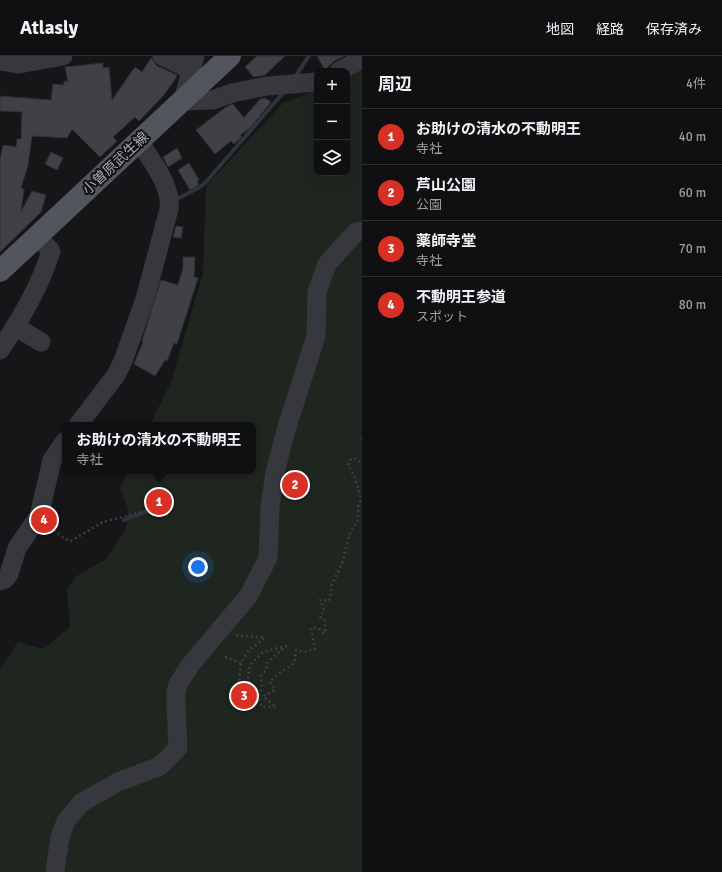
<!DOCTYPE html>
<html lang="ja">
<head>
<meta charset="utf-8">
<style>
	:root { --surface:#101012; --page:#1e1e20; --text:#f1f3f6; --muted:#9c9d9f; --line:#303032; --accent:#d93025 }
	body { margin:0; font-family:Signika,"Noto Sans JP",sans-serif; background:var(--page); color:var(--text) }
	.controls { position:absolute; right:12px; top:12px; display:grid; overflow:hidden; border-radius:8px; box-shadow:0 4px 16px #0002 }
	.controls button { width:36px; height:36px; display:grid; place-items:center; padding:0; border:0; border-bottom:1px solid var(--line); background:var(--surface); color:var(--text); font:20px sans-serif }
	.you { position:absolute; left:198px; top:511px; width:14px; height:14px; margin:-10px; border:3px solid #fff; border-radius:50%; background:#1a73e8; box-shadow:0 0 0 6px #1a73e833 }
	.badge { display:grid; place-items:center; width:26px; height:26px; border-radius:50%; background:var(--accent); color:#fff; font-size:13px; font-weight:700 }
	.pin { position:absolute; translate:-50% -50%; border:2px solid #fff; box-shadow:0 1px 4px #0006 }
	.popup { position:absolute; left:62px; top:366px; width:194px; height:52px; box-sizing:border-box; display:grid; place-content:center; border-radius:8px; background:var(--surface); filter:drop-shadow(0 1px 3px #0005); font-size:13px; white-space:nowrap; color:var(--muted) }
	.popup b { font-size:15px; color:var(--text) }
	.popup::after { content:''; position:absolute; left:50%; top:100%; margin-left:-8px; border:8px solid transparent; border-top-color:var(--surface) }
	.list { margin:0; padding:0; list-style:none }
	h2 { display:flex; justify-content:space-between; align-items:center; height:52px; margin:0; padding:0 16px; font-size:17px }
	h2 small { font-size:13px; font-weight:400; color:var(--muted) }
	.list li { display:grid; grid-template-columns:26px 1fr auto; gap:12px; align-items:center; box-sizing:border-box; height:56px; padding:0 16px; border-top:1px solid var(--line) }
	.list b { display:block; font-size:15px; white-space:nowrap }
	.list p { margin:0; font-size:13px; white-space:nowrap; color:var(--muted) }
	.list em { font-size:13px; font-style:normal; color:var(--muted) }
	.icon { flex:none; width:22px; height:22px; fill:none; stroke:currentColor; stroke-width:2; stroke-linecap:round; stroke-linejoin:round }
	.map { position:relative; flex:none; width:362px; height:816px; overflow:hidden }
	header { display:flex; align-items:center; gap:24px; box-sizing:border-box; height:56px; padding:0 20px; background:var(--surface); border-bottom:1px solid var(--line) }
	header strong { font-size:19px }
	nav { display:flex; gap:22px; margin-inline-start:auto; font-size:14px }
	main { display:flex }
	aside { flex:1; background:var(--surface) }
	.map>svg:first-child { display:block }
</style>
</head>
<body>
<header>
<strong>Atlasly</strong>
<nav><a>地図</a><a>経路</a><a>保存済み</a></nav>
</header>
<main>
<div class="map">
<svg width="362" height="816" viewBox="0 0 362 816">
	<rect width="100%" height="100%" fill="#161618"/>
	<path fill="#1e261f" d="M362,12v804h-362v-203l18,-27 25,7 27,-22 -3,-37 8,-13 31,-18 20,-30 2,-20 -8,-21 8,-17h125v-46h-103l21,-43 32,-109 3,-87 77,-83 34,-13v83h30v-96z"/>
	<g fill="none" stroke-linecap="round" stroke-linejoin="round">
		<g stroke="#2c353c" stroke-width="4">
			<path d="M295,21l14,-21"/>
			<path d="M175,144l25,-13 6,-5 77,-89"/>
			<path d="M124,464l24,-9 9,-1"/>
		</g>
	</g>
	<g fill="#404145" stroke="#303034">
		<path d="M257,0h28l-20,19 -11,2 -9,-10z"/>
		<path d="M317,0h27l-10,5 -9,9z"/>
		<path d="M151,2l6,8 20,9 -1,3 -13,18 -24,25 -4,-4 -22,20 4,4 -17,16 -28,-28 -5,9 -35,-2 -4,29 -7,23 3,1 -3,23 11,-21 14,4 -5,17 -41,40v-92l3,-15 13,2 1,-8h4l1,-27 -22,-1v-15l51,4 2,-16 11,1v-4l4,1 -3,-15 38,-4v5l6,-1 3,33 23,-33 7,5z"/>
		<path d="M265,42l6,4 -21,26 -10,7 2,2 -8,7 -3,-3 -16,13 -19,-24 30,-23 7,-3 11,14 16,-19z"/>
		<path d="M177,92l5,10 -14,9 -5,-10z"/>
		<path d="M51,96l12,6 -6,12 -12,-6z"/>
		<path d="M189,107l10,17 -2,1 2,4 -9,5 -12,-20z"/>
		<path d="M176,170l7,1 -2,11 -8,-1z"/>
		<path d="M183,201h12l-1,20 4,1 -21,66 -3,-1 -7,18 -2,-1 -10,16 -21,-12 9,-22 -1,-1 19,-61 17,5 5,-17z"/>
	</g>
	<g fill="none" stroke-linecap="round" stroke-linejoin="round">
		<g stroke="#3d3f44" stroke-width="2.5" stroke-dasharray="2 3" stroke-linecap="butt">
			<path d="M362,381v3"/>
			<path d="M50,471l15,12 6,2 32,-19 46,-12"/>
			<path d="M236,579l29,3 -16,12 -8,13 -2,16 7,11 4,-25 13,-13 23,-6 -19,17 -1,7 -5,6c0,3 1,7 1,11 -1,8 -6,10 0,20h14l-13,-11 12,-6 -5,-8c6,-10 23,-14 25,-22 1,-3 0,-7 1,-10l7,2 12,-3 -4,-21h7l6,5 2,-1 -2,-13 -4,-2 4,-7 -4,-10 9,1 3,-17 10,-20 7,-29 9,-15v-13l3,-8 -6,-22 -7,-12 2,-5 4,-2 8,5"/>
			<path d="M225,601l16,6"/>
			<path d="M245,640l1,-6"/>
		</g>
		<g stroke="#37383d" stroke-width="19">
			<path d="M162,0l29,14"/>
			<path d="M195,0l-12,45 30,-1 19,-7 35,-7 50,-4"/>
			<path d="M0,5l19,3 44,-8"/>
			<path d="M339,15l23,-12"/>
			<path d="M16,271l25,15"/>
			<path d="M0,294c21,-31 40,-63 51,-99l-14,-15"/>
			<path d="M78,369l38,-50 7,-14 22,-62 24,-90c3,-24 -18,-48 -30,-68"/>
			<path d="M0,525l5,-2 4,-5 8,-26 22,-32 13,-56 13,-19"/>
			<path d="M55,816l5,-35 6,-16 15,-18 37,-21 42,-16 18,-18 -2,-42v-14l2,-8 13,-20 58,-69 19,-37 2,-51 5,-34 11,-43 30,-94 1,-44 10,-28 29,-32 6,-1"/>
		</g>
		<path stroke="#53555c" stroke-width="22" d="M0,215l230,-215"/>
	</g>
	<g text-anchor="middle" stroke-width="4" stroke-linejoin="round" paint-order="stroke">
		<g font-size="14" fill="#a8adb8" stroke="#111113">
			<text transform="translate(115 107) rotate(-43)" y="5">小曽原武生線</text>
		</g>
	</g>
</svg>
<div class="controls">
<button>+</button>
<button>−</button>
<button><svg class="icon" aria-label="layers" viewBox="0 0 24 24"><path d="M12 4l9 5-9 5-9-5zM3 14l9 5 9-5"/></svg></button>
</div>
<div class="you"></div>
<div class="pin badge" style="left:159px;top:446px">1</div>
<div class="popup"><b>お助けの清水の不動明王</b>寺社</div>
<div class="pin badge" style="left:295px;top:429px">2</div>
<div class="pin badge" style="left:244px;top:640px">3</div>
<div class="pin badge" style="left:44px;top:464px">4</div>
</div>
<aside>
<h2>周辺<small>4件</small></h2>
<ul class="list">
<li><span class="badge">1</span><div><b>お助けの清水の不動明王</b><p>寺社</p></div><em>40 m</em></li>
<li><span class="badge">2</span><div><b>芦山公園</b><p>公園</p></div><em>60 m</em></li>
<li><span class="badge">3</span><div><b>薬師寺堂</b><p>寺社</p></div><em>70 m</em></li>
<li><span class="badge">4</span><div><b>不動明王参道</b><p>スポット</p></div><em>80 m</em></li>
</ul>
</aside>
</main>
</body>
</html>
